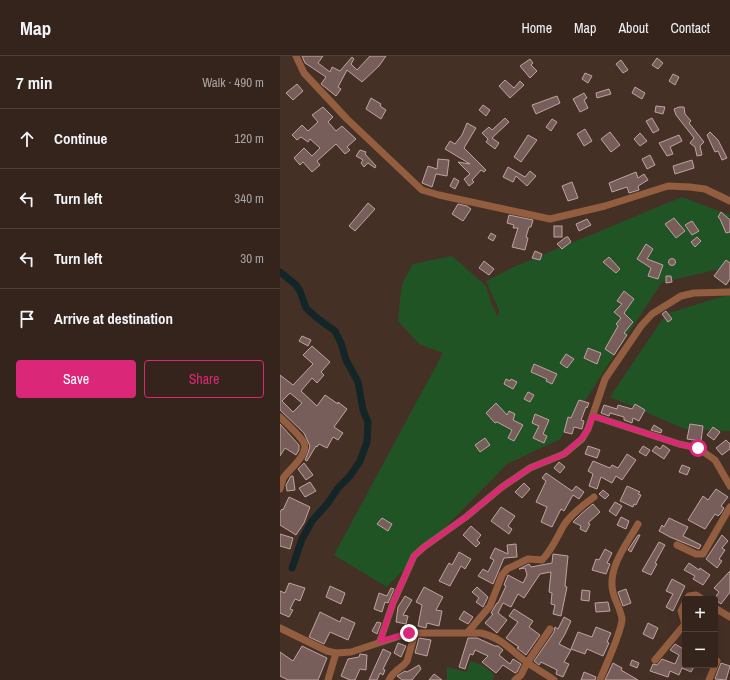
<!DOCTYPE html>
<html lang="en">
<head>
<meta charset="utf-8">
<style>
	:root { --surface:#34241c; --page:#3f3029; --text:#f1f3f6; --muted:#a9a4a3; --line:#4e413b; --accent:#db2777 }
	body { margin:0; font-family:"Archivo Narrow",sans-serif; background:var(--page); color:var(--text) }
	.controls { position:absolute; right:12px; bottom:12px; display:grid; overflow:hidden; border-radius:4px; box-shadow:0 4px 16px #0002 }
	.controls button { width:36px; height:36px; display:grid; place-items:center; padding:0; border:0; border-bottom:1px solid var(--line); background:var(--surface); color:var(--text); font:20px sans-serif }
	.stop { position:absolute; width:12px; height:12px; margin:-9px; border:3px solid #db2777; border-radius:50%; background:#fff }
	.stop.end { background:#db2777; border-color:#fff; box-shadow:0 1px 4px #0008 }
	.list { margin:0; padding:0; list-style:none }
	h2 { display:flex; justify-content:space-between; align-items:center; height:52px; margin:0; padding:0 16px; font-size:17px }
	h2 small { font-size:13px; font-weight:400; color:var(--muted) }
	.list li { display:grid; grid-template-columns:26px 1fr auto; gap:12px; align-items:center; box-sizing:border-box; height:60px; padding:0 16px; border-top:1px solid var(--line) }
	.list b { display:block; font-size:15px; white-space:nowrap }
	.list em { font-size:13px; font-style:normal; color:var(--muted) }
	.actions { display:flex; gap:8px; padding:12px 16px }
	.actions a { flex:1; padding:9px 0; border:1px solid var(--accent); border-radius:4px; text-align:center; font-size:14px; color:var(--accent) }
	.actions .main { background:var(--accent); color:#fff }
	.icon { flex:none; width:22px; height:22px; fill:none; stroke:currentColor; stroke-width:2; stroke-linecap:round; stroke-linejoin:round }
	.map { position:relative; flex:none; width:450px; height:624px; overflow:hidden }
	header { display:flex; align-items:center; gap:24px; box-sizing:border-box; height:56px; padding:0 20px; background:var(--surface); border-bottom:1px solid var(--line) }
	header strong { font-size:19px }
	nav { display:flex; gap:22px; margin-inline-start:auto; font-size:14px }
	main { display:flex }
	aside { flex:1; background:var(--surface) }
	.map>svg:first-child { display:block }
</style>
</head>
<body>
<header>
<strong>Map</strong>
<nav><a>Home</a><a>Map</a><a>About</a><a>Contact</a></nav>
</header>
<main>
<aside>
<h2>7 min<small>Walk · 490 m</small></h2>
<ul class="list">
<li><svg class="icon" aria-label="ahead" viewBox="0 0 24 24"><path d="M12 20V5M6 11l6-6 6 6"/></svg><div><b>Continue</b></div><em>120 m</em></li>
<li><svg class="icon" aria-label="left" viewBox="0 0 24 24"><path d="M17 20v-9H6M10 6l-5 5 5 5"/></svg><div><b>Turn left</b></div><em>340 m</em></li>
<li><svg class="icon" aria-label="left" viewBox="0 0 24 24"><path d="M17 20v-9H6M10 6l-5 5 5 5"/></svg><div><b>Turn left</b></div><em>30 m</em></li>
<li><svg class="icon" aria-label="arrive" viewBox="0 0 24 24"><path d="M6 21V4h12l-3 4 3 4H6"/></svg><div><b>Arrive at destination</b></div></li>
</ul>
<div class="actions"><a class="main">Save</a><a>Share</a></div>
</aside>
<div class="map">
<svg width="450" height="624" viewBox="0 0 450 624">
	<rect width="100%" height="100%" fill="#453026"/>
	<g fill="#215425">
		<path d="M402,141l48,18v52l-68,15 -102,157 -53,25 -120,123 -53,-32 109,-202 -24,-9 -21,-23 2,-22 3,-17 10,-18 39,-8 34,30 6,19 6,12 1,-7 -13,-29 30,-15z"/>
		<path d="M450,238v137l-45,-2 -75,-32 56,-83z"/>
		<path d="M190,605l12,4 12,9 -1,6h-46v-13l20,5z"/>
	</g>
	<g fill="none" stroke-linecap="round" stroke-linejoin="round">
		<path stroke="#132526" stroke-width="7" d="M0,216l16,13 4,6 6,17 11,10 18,13 6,12 5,17 12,22 5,28 5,12 -1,20 -7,19 -10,15 -12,12 -10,15 -16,18 -10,18 -10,29"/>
	</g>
	<g fill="#785e5b" stroke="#c0a39f" fill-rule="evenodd">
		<path d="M22,0h21l-5,7 12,9 2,-5 8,4 12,-14 2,2 -3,5 6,6 13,-14h16l-7,10 -17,16 -15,-12 -9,17 3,2 -5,7 -15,-12 5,-7 -21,-14z"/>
		<path d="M377,2l6,5 -5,6 -6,-4z"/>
		<path d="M250,3l3,4 -2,2 6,6 -7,7 -10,-12z"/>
		<path d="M341,4l7,10 -5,3 -7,-9z"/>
		<path d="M305,17l7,3 -4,7 -6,-4z"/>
		<path d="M393,18l6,3 -4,8 -6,-4z"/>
		<path d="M225,24l9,8 6,-7 4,4 -14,13 -11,-12z"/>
		<path d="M17,28l6,7 -10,9 -7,-7z"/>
		<path d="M355,31l10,6 -3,6 -10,-6z"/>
		<path d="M329,33l2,5 -14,4 -1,-5z"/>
		<path d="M304,37l3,5 -3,2 4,8 -8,4 -7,-13z"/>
		<path d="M277,40l3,7 -24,11 -4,-9z"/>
		<path d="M91,42l10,6 -1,2 6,4 -5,9 -15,-10z"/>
		<path d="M203,49l7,5 -4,6 -7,-6z"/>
		<path d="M376,50l9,1 -2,7 -8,-2z"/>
		<path d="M43,51l10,10 -5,5 8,9 6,-5 14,13 -9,8 3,3 -5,4 -9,-10 -19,17 3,4 -8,7 -9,-10 -3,3 -6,-7 10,-10 8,8 8,-8 -10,-9 -2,3 -7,-5 -4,3 -5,-5 10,-10 6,6 10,-9 -6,-7z"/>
		<path d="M399,51h5l1,7 6,7 -2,2 15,19 -4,4 2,9 -5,1 -2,-9 -5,-4 4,-5 -18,-23 -2,-6z"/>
		<path d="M225,62l4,4 -17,16 7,5 -4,6 -9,-7 2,-3 -6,-6 7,-6 3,3z"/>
		<path d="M372,62l7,12 -6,3 -7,-12z"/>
		<path d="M272,63l5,3 -6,9 -5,-4z"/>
		<path d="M187,67l9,5 -12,20 22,22 -2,2 -3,-2 -9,10 2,2 -5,4 -5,-7 6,-5 -12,-12 12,2 -25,-15 5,-8 5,3 7,-9z"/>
		<path d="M305,73l7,12 -8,5 -7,-12z"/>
		<path d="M330,76l10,13 -9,7 -10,-13z"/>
		<path d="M430,76l8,8 9,18 -5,2 -4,-9 -3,1 -8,-17z"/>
		<path d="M360,77l7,8 -7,5 -6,-7z"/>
		<path d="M248,79l9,5 -16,22 -7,-5z"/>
		<path d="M399,79l3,6 -12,6 3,7 -6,2 -8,-13z"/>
		<path d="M80,94l6,2 -1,2 11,12 -1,2 -7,-5 -4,4 -3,-4 2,-3 -7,-4z"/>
		<path d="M370,99l5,10 -8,4 -5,-10z"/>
		<path d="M158,103l11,1 -2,16 -11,-2 -4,13 -10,-4 6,-17 9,3z"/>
		<path d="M412,104l2,8 -19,6 -2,-8z"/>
		<path d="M228,111l17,10 5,-6 6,5 -9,10 -11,-10 -3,6 -10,-5z"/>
		<path d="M356,116l2,6 6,-4 4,6 -10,6 1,4 -10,3 -2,-6 -15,5 -3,-9z"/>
		<path d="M174,122l5,3 -4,8 -5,-3z"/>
		<path d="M292,126l6,16 -10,3 -6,-15z"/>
		<path d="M88,147l7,6 -20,22 -6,-5z"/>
		<path d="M178,148l9,2 4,3 -8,12 -11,-7z"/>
		<path d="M441,156l9,8v12l-4,1 -6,-14 -2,-2z"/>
		<path d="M229,159l24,5 -2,7h-2l-3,10 2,1 -3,12 -13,-3 6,-19h-5l1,-3 -7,-2z"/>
		<path d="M394,162l11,13 -9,7 -11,-14z"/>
		<path d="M307,163l4,6 -12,6 -3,-7z"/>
		<path d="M412,165l7,10 -7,4 -7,-10z"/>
		<rect x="274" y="170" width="8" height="11"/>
		<path d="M211,177l5,3 -3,5 -5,-3z"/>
		<path d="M286,181h2l3,5 -9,7 -5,-5z"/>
		<path d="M417,181l4,4 -6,6 -4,-5z"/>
		<path d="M366,188l7,5 -6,10 16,6 -5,14 -10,-3 3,-8 -14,-9z"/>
		<path d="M255,195l7,3 -2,6 -8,-2z"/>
		<path d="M329,201l11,12 -4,4 -13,-11z"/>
		<circle cx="392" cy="206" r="3.5"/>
		<path d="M446,204l4,3v16l-4,6 -12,-9z"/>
		<path d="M204,205l10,8 -5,6 -10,-7z"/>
		<path d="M386,220h5l1,6 -6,1z"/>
		<path d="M344,235l10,8 -10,14 9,9 -9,11 3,2 -13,20 -9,-6 13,-23 -2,-2 5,-6 -7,-6 8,-8 -5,-3z"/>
		<path d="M386,255l6,8 -4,3 -6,-8z"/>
		<path d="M22,280l9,4 -3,6 -9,-5z"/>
		<path d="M32,290l18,16 -9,10 3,3 -7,8 -5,-5 -11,13 16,15 8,-11 13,9v-2l9,7 -13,18 9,6 -5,7 -5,-3 -6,11 -8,-4 -2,3 -1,-1 -9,15 -2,-1 3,-7 2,-7 -6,-13 -24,-23v-35l13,10 20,-21 -10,-9zM10,337l12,10 -9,9 -11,-11z"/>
		<path d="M308,292l13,5 -4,11 -13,-6z"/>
		<path d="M286,298l8,5 -7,9 -7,-5z"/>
		<path d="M254,308l23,10 -5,10 -6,-3 1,-2 -16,-7z"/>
		<path d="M226,323l4,2 1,-2 6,3 -4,7 -9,-5z"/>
		<path d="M248,336l6,3 -4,7 -6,-3z"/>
		<path d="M299,344l10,3 -2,5 -1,-1 -5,13 3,1 -2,8 -8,-2 -2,7 -8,-2 4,-15 3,1z"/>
		<path d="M216,347l11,12 2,-4 6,3 -2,6 10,5 -9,16 -6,-3 4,-8 -15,-8 -2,1 -9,-10z"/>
		<path d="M355,348l10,6 -6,11 -6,-3 -1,5 -8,-3v-3l-14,-4 -1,3 -8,-3 3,-8 13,4 1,-4 14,4z"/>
		<path d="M255,358l14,6 -6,14 4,2 -3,7 -11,-5 6,-12 -7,-3z"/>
		<path d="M0,368l19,21v5l-3,5 -11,-7 -5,8z"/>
		<path d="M410,368l13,2 -2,15 -14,-2z"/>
		<path d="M374,369l8,5 -1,3 -10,-3z"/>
		<path d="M433,371l7,5 -6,8 -7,-5z"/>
		<path d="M205,382l5,7 -10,7 -5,-7z"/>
		<path d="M446,384l4,4v5l-8,6 -6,-7z"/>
		<path d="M383,389l7,5 -6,9 -12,-8 4,-5 4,3z"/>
		<path d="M308,390l12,4 -3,8 -12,-4z"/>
		<path d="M363,390l7,4 -4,6 -7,-4z"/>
		<path d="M347,398l9,6 -14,20 -6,-4 -4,7 -11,-6 -4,12 -8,-3 4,-12 -5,-3 5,-10 17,7 2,-3 6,3z"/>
		<path d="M279,406l6,5 -5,6 -6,-5z"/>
		<path d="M24,407l9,12 -7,5 -8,-11z"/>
		<path d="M402,409l8,3 -3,7 -8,-3z"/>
		<path d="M266,417l26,18 4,-5 8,6 -5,7 -6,-4 -9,16 -3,-2 -9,18 -11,-5 6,-15 -11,-5 10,-21 -4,-3z"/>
		<path d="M11,420h2l2,14 -8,1 -1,-6z"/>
		<path d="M30,426l6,9 -11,6 -6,-9z"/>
		<path d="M244,427l6,6 -8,9 -7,-6z"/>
		<path d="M347,430l13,6 -2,2 3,1 -5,10 -2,-1 -1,3 -13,-6z"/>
		<path d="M436,433l12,8 -7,9 3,2 -3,5 -3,3 -3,-2 -10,15 -17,-9 15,-24 5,4z"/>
		<path d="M323,434l6,5 -4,4 -6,-5z"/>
		<path d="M9,441l21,10 -6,16 -8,12 -16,-10v-13l2,-3 1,1z"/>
		<path d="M335,446l7,4 -6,10 -7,-5z"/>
		<path d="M313,448l7,8 -12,11 2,1 -4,8 -6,-3 1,-3 -8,-4 8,-8z"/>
		<path d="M221,451l14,9 -7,10 4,3 -3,5 -18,-13z"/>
		<path d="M341,461l8,4 -3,8 -9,-4z"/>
		<path d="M102,462l10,6 -4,7 -11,-7z"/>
		<path d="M389,462l19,9 -5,9 18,9 -2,4 -29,-12 -11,-6 3,-6 2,2z"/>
		<path d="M191,470l10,9 -4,5 3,3 -4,4 -13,-12z"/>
		<path d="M0,478l13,4 -3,11 -10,-3z"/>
		<path d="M358,479h2l-9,17 -3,-2z"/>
		<path d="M442,479l6,6 -6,7 3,2 -6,9 3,2 -5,7 -11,-9z"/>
		<path d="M379,486l6,3 -10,18 2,1 -6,11 -9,-4z"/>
		<path d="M236,488l1,13 -13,1 -11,26 -15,-8 5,-7 5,3 6,-12 -4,-2 5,-10 13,6 -1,-9z"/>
		<path d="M325,493l7,4 -5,10 3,1 -4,10 -14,-4 4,-11 3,1z"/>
		<path d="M179,496l12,7 -6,10 -4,-3 -11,20 -11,-5 10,-18 3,2z"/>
		<path d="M273,498l15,2 -3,30 2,1 -6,29 -8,-2 2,-9 -4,-1 1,-11 -3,-1 2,-20 -11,2 -16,24 -6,-4 -7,13 -8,-4 -5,10 9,7 -10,13 -12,-10 8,-9 -2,-1 6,-10h1l8,-17 -2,-1 4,-10 15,8 4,-8 -2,-7 -6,1 10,-5 2,3 21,-4z"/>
		<path d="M409,507l10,7 1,-2 10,7 -7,10 -10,-6 2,-3 -11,-6z"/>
		<path d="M450,515v21l-9,12 -7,-5 5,-7 -5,-4z"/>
		<path d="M392,523l13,7 -12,25 -7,-4 7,-13 -7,-3z"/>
		<path d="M9,527l16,5 -5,13 -5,-2 -5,10 3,1 -4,7 -9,-4v-22l5,2z"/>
		<path d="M50,530l15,7 -4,11 -15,-7z"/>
		<path d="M144,531l19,10 -7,13 6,1 -3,15 -12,-3 -1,5 -8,-2 4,-21 -6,-3z"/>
		<path d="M197,531l11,10 -5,10 -7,-5 3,-4 -7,-6z"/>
		<path d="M111,532l3,1 -6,14 -3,-1 -3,10 -8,-3 5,-16 8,3z"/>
		<path d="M346,533l5,14 -8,3 -5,-14z"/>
		<path d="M302,534l8,1 -1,10 -8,-1z"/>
		<path d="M125,540l7,4 -9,15 5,1 -2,8 -10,-2 2,-15z"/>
		<path d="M328,546l2,9 -14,1 -1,-9z"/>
		<path d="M234,553l19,12 -4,6 11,8 -14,20 -9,-7 2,-1 -13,-9 12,-16 -9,-6z"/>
		<path d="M184,555l9,6 -5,7 -9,-5z"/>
		<path d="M40,556l20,10 2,-5 13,6 -7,17 -18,-8 -6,12 -15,-7z"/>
		<path d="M284,561l7,4 -6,13 -6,10 12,6 -7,12 5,2 -6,13 -7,-3 1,-4 -16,-8 -2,3 -5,-4 20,-29 1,-5 3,2z"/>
		<path d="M97,566l4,1 -4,11 -5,-3z"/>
		<path d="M368,567l10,5 -5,11 -10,-5z"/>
		<path d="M316,571l15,6 -4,9 2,1 -6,13 -16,-7 -2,5 -14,-5 7,-17 14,5z"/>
		<path d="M139,582l12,2 -4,16 -12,-3z"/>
		<path d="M188,582h9l18,8h3l5,4 -4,5 11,9 3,-5 8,5 -4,8 -2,1 -12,-8 -7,8 -14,-11 6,-6 -13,-6 -2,5 -3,-1 -5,15 -6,-2z"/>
		<path d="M118,587l8,3 -5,11 -7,-4z"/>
		<path d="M395,588l10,6v15h10l-4,7 -9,-4 -3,7 -9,-4 -2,6 -18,-6 3,-7 4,1 5,-6 13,5 4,-9 -9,-5z"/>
		<path d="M22,590l25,12 -9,22h-30l-8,-4v-24l13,9z"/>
		<path d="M103,593l8,4 -8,16 2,1 -2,5 -3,-2 -3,7h-8z"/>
		<path d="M80,598l7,1 -1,15 -6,-1 -5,11h-5l-9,-4 7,-17 11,-2z"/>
		<path d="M352,604l7,3 -2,5 -7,-3z"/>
		<path d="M333,607l9,5 -1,2 17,10h-33z"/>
		<path d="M441,607l9,3 -4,14 -11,-1z"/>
		<path d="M139,609l2,4 -9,11h-10l-5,-4 8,-5 2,1z"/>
		<path d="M304,616l12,5 -1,3h-14z"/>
		<path d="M154,618l8,6h-13z"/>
	</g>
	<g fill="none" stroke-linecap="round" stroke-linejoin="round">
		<g stroke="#935d40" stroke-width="7">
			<path d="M16,0l8,17 43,46 75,71 17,5 111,24 55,-13 63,-20 22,1 15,2 25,12"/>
			<path d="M313,360l86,28 19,4 17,12 15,26"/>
			<path d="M0,361c7,7 20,18 24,26 5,11 -15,27 -20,34 -2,3 -3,8 -4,12"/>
			<path d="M397,489l19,9h7l27,-47"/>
			<path d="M407,543l2,-3 7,-1 6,4"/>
			<path d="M435,552l15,9"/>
			<path d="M0,572l47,23 9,2 15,-1 58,-19h72c22,5 30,18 47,30 8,6 18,11 26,17"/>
			<path d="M188,576l22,-26 12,-31 5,-6 21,-10 14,1c10,-10 15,-23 22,-35 7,-11 19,-20 30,-28"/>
			<path d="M100,585l13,-38 21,-47 10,-9 42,-30 36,-30 28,-19 34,-14 18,-15 6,-10 17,-50 36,-53 11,-12 29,-18 13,-3 36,-1"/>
			<path d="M375,604l30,-36 -4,-13 4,-8"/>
			<path d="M48,624l8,-27"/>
			<path d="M109,624c6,-12 12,-10 18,-19l8,-28"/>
			<path d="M235,624l6,-5 6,-12 23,-34"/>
			<path d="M320,624c5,-13 22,-49 22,-61 -1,-9 -7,-18 -9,-27 -6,-24 14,-48 25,-68"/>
			<path d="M429,624l8,-19"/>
		</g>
	</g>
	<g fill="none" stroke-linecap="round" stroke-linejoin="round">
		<path stroke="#db2777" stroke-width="5" d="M129,577l-29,8 13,-38 21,-47 10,-9 42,-30 36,-30 28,-19 34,-14 18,-16 6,-9 5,-13 86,28 19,4"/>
	</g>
</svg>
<div class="controls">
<button>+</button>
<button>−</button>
</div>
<div class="stop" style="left:418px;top:392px"></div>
<div class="stop end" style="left:129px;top:577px"></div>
</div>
</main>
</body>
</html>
